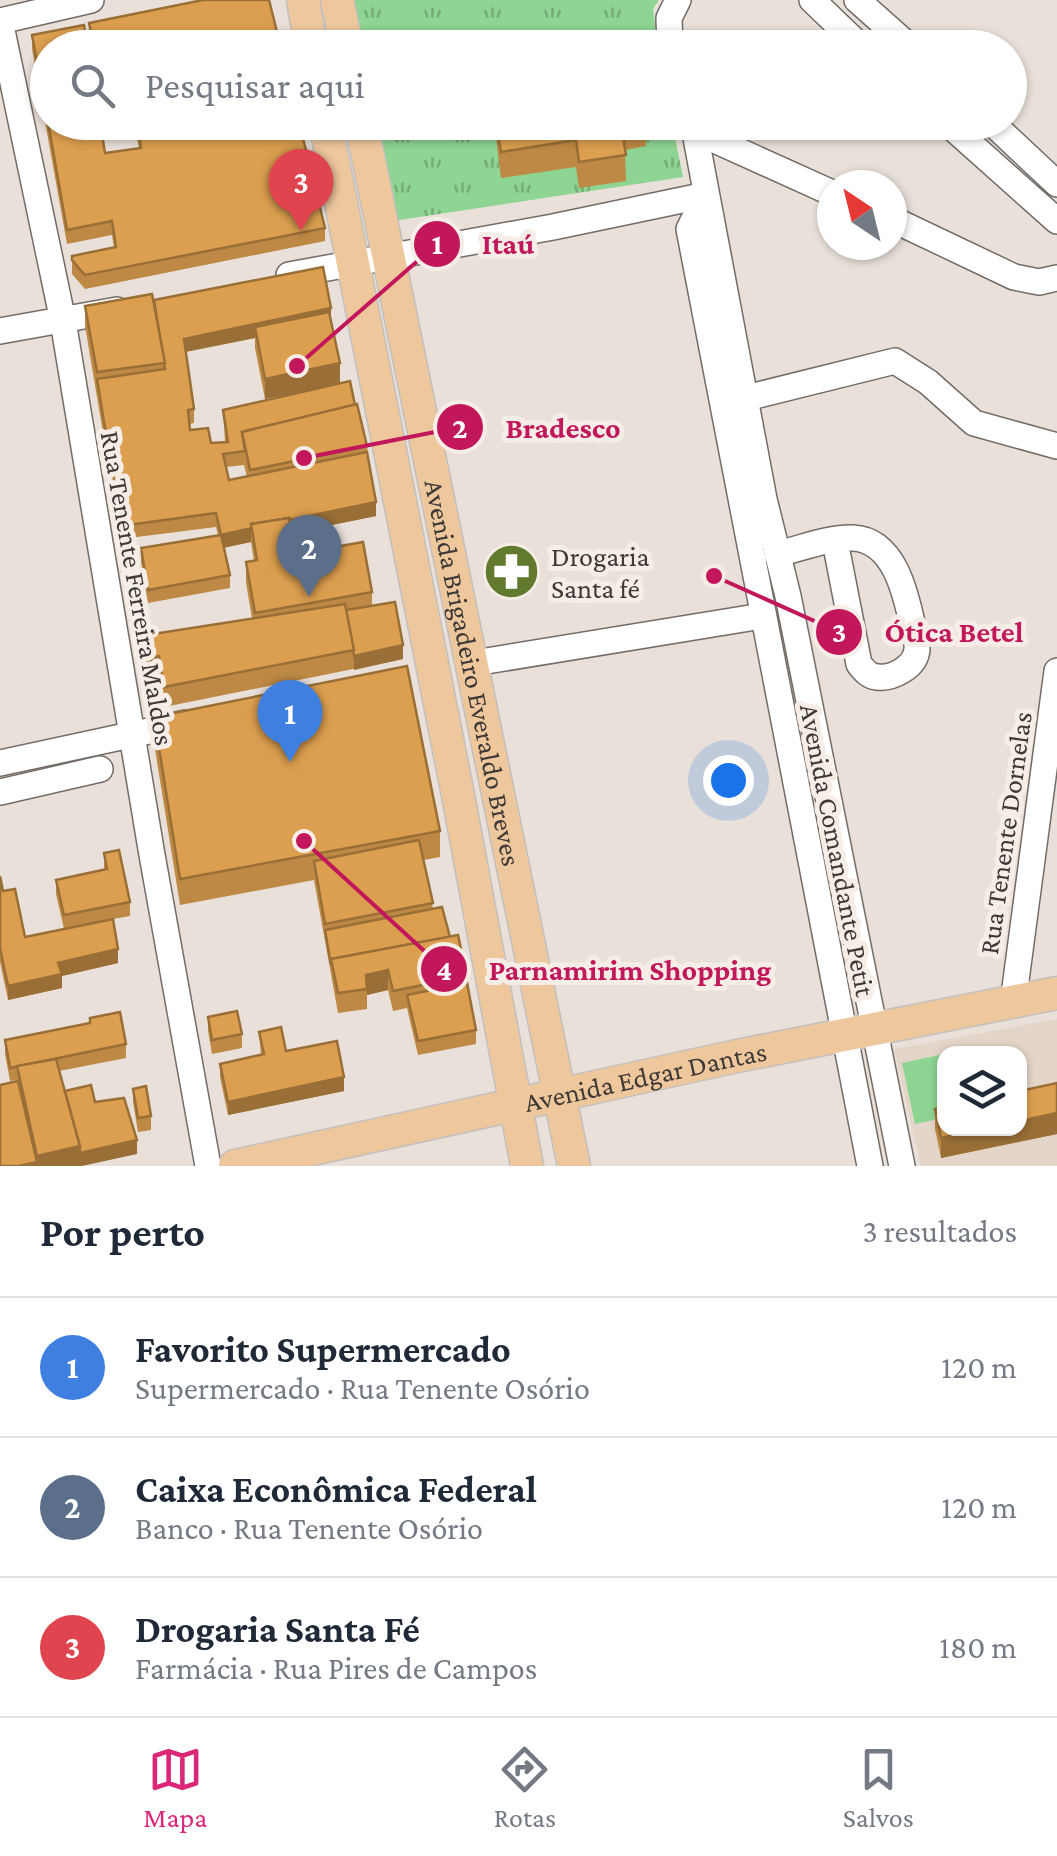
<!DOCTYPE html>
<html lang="pt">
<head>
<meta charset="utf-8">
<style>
	:root { --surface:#fff; --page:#f6f6f7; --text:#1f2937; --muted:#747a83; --line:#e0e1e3; --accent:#db2777 }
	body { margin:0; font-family:"Crimson Pro",serif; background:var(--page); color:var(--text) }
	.controls { position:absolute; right:30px; bottom:30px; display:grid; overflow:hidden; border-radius:20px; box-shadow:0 2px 8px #0004 }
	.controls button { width:90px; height:90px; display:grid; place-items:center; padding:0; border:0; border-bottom:2px solid var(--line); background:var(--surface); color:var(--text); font:50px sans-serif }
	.compass { position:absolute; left:817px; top:170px; width:90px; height:90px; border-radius:50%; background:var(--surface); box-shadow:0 2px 8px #0004; rotate:325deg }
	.you { position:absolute; left:728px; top:780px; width:35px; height:35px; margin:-25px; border:8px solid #fff; border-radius:50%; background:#1a73e8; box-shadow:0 0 0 15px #1a73e833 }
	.badge { display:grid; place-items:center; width:65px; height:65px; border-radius:50%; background:var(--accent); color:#fff; font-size:32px; font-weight:700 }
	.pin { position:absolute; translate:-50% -82px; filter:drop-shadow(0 2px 5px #0008) }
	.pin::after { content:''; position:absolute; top:52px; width:35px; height:30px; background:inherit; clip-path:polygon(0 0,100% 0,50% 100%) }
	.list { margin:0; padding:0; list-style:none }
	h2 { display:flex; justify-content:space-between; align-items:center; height:130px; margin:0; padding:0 40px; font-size:42px }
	h2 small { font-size:32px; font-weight:400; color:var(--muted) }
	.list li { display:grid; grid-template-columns:65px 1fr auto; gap:30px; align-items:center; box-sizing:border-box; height:140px; padding:0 40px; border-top:2px solid var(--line) }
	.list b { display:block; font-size:38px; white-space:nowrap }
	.list p { margin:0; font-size:32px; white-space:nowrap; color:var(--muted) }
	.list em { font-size:32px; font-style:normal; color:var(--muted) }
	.icon { flex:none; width:55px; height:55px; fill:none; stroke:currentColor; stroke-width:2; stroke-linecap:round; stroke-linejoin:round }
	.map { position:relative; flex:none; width:1057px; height:1166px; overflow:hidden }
	.search { position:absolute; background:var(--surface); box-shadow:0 2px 8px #0004; left:30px; right:30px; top:30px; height:110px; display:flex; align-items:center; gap:25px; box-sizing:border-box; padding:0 35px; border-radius:55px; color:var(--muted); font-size:38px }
	.sheet { height:550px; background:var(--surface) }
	nav { display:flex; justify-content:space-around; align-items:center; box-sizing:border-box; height:140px; border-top:2px solid var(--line); background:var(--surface); font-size:28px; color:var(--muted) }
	nav a { display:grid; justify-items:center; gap:5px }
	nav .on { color:var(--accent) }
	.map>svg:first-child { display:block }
</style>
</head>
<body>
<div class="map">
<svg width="1057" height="1166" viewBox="0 0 1057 1166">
	<defs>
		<pattern id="park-tufts" width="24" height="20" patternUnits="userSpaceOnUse" patternTransform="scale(2.5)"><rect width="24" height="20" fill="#8ed492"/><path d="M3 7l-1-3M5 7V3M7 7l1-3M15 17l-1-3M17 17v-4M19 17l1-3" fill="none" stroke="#75ad78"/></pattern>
	</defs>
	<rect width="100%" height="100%" fill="#e9e1d9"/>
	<path fill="#e3d6c8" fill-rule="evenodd" d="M1057,1019v147h-136l-27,-117zM944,1054h76v74h-76z"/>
	<g fill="url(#park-tufts)">
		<path d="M349,0h310l-6,9 5,38h-299z"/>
		<path d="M374,123h298l11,54 -290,44z"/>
	</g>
	<path fill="#8ed492" d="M944,1054v64l-29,6 -13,-61z"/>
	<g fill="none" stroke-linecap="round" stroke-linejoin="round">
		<defs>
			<g id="minor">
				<path d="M812,0l50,48"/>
				<path d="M857,0l54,48"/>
				<path d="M0,21l63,300 89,534 56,311"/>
				<path d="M0,21l91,-21"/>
				<path d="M670,48l-1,-30 9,-18"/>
				<path d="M693,122l71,377 24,97 114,570"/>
				<path d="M946,122l111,99"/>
				<path d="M991,122l66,62"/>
				<path d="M697,132l135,61"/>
				<path d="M706,195l-17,34 181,937"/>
				<path d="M892,219l122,58 25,5 18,-4"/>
				<path d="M289,275l264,-48 153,-32"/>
				<path d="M0,331l117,-21"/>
				<path d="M746,398l149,-37 33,21 46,41 83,23"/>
				<path d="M777,554c23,-5 52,-17 76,-16 42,2 53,57 60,89 1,6 5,16 4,22 -1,18 -25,30 -40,28 -9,-1 -13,-7 -18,-13l-24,-123"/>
				<path d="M474,663l288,-47"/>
				<path d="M0,763l186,-40"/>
				<path d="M0,792l100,-23"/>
				<path d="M1013,1003l44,-332"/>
			</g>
			<g id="major">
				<path d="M303,0l8,48"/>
				<path d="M337,0l10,48"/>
				<path d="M325,122l133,673 69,371"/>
				<path id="s1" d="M361,122l213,1044"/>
				<path id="s2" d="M235,1166l502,-110 320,-63"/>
			</g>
		</defs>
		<use href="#minor" stroke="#736c66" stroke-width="28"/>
		<use href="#major" stroke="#c1c0bf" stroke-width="35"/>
		<use href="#minor" stroke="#fff" stroke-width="25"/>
		<use href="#major" stroke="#efc79d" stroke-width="32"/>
	</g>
	<g fill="#bd8944" fill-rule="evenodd">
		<path d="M32,35l73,118 34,-5 -5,-24 -10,3 -1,-5h176l26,106v13l-240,48 -13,-15v-18l42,-8 -2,-13 -45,9 -35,-195z"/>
		<path d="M494,122h152v24l-21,4 1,31 -47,7 -3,-21 -75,11z"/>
		<path d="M154,300l177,22 9,61 15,22 12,41 9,70 -84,17 4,21 76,38v14l31,53 -239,48 -5,-30 -13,3 -6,-24v-20l112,-18 -6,-35v-21l8,-1 -3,-19 -27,6 6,27v13l-82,15 -7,-41v-14l77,-13 -2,-8 -95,12 -36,-213v-20zM255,338v10l10,51 64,-13 -106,24 2,32 -14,1 -21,-13 -1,-6 5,-1v-14l-8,-57zM244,465l3,12 -18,3 -3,-13z"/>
		<path d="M154,717l286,114v26l-16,3 9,49 17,28 17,39 9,54v14l-58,11 -11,-47 -14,3 -5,-21 -21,5v14l-29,4 -24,-133 -134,25 -26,-162z"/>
		<path d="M104,853l26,49v14l-17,3 5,44 -56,13v12l-54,12 -8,-38v-86l3,15 22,46 39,-8 -8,-35v-14l48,-10z"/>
		<path d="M208,1017l34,17v14l-30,6 -4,-23z"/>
		<path d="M259,1032l27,19 58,40 -116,24 -8,-38v-13l41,-9z"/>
		<path d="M5,1040l121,4v14l-67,13 6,20 30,11 42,52 -137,12 17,-85v-1l-7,1 -5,-27z"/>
		<path d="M1057,1083v51l-116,24 -6,-29v-20z"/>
		<path d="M133,1089l18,27v14l-13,2 -5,-30z"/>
	</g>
	<g fill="#9a6f37">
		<path d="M331,308v14l-76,5v11l-71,14v-13z"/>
		<path d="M340,363v21l-75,15v-20z"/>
		<path d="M376,502v14l-122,25 -2,-13z"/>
		<path d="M251,528v14l-30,6v-13z"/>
		<path d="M403,645v14l-49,11v-14z"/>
		<path d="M159,656v21l-13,3v-20z"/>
		<path d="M118,949v14l-56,13v12l-54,12v-14l50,-23z"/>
		<path d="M388,970v20l-21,5 -1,-20z"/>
		<path d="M344,1077v14l-116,24v-13z"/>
		<path d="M1057,1113v21l-116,24v-20l45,-10h34v-7z"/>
		<path d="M137,1140v14l-55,12h-63l18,-4v-6l43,-10z"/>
	</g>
	<g fill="#dc9f4f" stroke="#9a6f37" stroke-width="2.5">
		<path d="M203,0h66l12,48h-187l-5,-25z"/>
		<path d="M84,25l4,23h-40v74l-16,-87z"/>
		<path d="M48,122h52l5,31 36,-5 -4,-26h162l26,106 -240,47 -13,-15v-4l44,-9 -4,-26 -45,9z"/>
		<path d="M496,122h135l-10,2 5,31 -47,7 -3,-22 -75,12z"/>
		<path d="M323,267l8,41 -147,31 10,70 -6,1 2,20 18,-2 3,15 17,-1 -5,-32 127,-29 5,24 -113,27 3,19 -22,3 6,26 138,-28 9,50 -87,18v-2l-38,6 1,4 -31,7 -5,-22 -95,13 -24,-147 68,-10 -11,-69z"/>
		<path d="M152,294l13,69 -68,9 -12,-66z"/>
		<path d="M329,312l11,51 -75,16 -10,-52z"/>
		<path d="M357,404l10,42 -117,24 -8,-38z"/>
		<path d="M289,518l7,36 67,-12 9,50 -117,21 -9,-51 11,-2 -6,-36z"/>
		<path d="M221,535l9,40 -82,15 -7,-42z"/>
		<path d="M395,602l8,43 -49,11 -8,-46z"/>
		<path d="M345,604l9,46 -190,37 -5,-31 -13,4 -6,-24z"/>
		<path d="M407,666l33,165 -260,48 -26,-162z"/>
		<path d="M419,840l14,63 -108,21 -11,-63z"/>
		<path d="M119,850l11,52 -66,13 -8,-35 51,-11 -3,-16z"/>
		<path d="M0,876l3,15 12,-2 10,48 88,-18 5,30 -60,14 4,11 -54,12 -8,-38z"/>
		<path d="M442,907l8,30 -119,22v6l-6,-35z"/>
		<path d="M458,935l9,41 -74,15 -5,-21 -22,5 1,14 -29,4 -7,-34z"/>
		<path d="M467,983l9,47 -58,11 -11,-46z"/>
		<path d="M237,1011l5,23 -30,6 -4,-23z"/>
		<path d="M120,1012l6,32 -116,24 -5,-28 85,-17v-5z"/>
		<path d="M281,1027l5,24 51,-10 7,36 -116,25 -8,-38 44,-10 -5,-22z"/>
		<path d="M56,1059l24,87 -43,10 -20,-90z"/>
		<path d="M18,1081l19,81 -18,4h-19v-81z"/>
		<path d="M1057,1083v30l-37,8v-30z"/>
		<path d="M91,1085l4,17 29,-4 13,42 -57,13v-7l-15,-55z"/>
		<path d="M146,1086l5,30 -13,2 -5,-29z"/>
		<path d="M944,1107v21h42l-45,10 -6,-29z"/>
	</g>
	<defs>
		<symbol id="pharmacy-disc" viewBox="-11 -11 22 22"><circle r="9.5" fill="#627a2d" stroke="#f6eee6"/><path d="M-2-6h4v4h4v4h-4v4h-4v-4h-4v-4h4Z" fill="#fff"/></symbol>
	</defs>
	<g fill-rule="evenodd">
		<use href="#pharmacy-disc" x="480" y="540" width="63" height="63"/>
	</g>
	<g text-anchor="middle" stroke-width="10" stroke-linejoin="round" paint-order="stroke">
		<g font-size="28" fill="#3c3936" stroke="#f6eee6" text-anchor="start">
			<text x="551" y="566">Drogaria<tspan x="551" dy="32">Santa fé</tspan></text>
		</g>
		<g font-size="28" fill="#3c3936" stroke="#f6eee6">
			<text transform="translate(138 588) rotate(80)" y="10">Rua Tenente Ferreira Maldos</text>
			<text dy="10" stroke="none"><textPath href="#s1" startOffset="562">Avenida Brigadeiro Everaldo Breves</textPath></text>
			<text transform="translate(1005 833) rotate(-82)" y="10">Rua Tenente Dornelas</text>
			<text transform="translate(838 850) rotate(79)" y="10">Avenida Comandante Petit</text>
			<text dy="10" stroke="none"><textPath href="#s2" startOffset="420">Avenida Edgar Dantas</textPath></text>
		</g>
	</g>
	<path fill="none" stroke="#c2185b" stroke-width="4" d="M297 366L437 244M304 458L460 427M714 576L839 632M304 841L444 969"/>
	<g fill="#c2185b" stroke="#f6eee6" stroke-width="4">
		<circle cx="297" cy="366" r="10"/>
		<circle cx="304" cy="458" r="10"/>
		<circle cx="714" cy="576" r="10"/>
		<circle cx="304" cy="841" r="10"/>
		<circle cx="437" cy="244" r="25"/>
		<circle cx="460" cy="427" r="25"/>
		<circle cx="839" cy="632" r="25"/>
		<circle cx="444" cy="969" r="25"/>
	</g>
	<g font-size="30" text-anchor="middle" font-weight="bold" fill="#fff">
		<text x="437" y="254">1</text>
		<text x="460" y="438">2</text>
		<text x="839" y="642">3</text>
		<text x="444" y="980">4</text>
	</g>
	<g font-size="30" text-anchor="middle" font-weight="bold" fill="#c2185b" stroke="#f6eee6" stroke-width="10" stroke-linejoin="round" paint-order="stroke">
		<text x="508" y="254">Itaú</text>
		<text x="563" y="438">Bradesco</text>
		<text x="954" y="642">Ótica Betel</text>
		<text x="630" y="980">Parnamirim Shopping</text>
	</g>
</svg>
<div class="controls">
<button><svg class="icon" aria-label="layers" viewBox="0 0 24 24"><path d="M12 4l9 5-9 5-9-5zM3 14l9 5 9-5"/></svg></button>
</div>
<svg class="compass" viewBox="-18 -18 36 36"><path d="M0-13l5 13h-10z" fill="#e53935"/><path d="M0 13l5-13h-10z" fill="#747a83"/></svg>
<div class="you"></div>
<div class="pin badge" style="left:290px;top:762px;background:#3f7fe0">1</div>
<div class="pin badge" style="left:309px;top:597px;background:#5c6f8a">2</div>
<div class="pin badge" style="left:301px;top:231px;background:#e0444e">3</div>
<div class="search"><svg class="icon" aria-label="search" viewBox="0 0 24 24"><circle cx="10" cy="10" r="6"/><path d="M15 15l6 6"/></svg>Pesquisar aqui</div>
</div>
<section class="sheet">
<h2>Por perto<small>3 resultados</small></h2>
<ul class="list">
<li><span class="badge" style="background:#3f7fe0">1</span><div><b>Favorito Supermercado</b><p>Supermercado · Rua Tenente Osório</p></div><em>120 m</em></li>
<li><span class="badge" style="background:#5c6f8a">2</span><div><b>Caixa Econômica Federal</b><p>Banco · Rua Tenente Osório</p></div><em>120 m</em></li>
<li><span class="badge" style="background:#e0444e">3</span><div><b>Drogaria Santa Fé</b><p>Farmácia · Rua Pires de Campos</p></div><em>180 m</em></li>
</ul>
</section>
<nav>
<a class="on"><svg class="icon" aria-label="map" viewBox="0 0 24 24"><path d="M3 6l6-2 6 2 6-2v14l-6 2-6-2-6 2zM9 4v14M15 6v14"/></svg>Mapa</a>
<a><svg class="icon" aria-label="directions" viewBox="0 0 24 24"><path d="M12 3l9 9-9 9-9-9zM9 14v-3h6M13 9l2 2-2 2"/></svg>Rotas</a>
<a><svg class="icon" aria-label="saved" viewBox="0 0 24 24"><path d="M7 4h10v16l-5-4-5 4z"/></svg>Salvos</a>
</nav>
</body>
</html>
